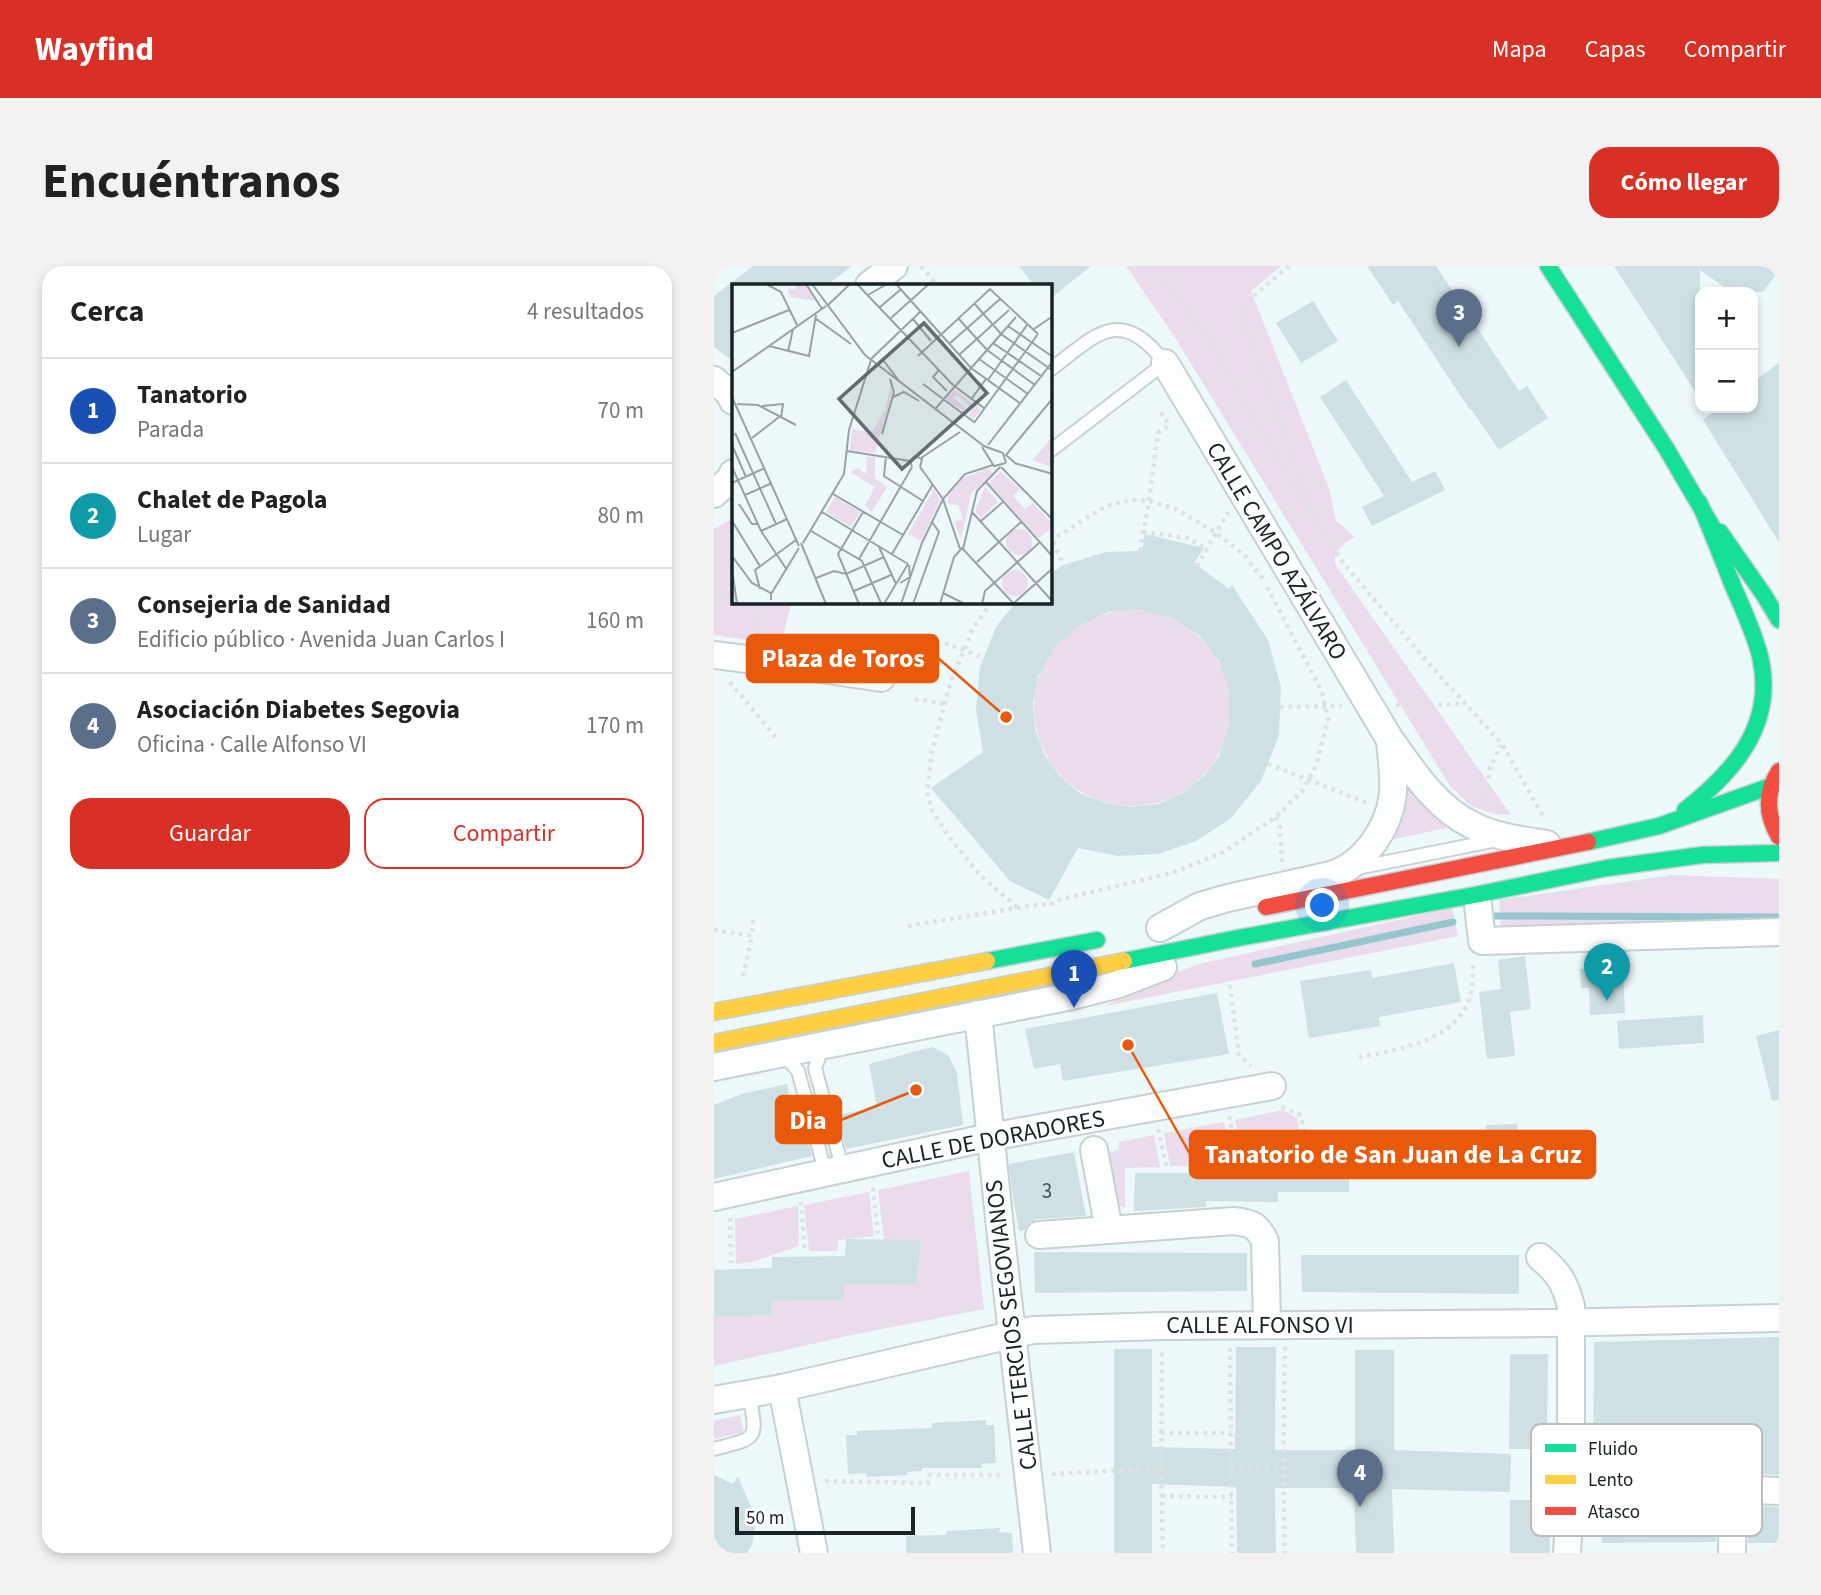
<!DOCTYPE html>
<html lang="es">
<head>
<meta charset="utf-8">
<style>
	:root { --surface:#fff; --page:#f2f2f2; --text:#222; --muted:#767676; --line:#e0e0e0; --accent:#d93025 }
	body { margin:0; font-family:"Source Sans 3",sans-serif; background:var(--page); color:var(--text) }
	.controls { position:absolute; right:21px; top:21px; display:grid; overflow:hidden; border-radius:14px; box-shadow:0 4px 10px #0003 }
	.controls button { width:63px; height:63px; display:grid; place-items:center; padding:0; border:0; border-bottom:2px solid var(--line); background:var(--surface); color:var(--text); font:35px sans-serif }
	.scale { position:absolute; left:21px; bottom:18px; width:180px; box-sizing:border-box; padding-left:7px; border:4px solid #192224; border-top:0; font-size:19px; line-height:24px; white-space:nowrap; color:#192224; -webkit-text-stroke:5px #fff; paint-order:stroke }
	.you { position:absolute; left:609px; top:640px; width:24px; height:24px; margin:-18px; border:5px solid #fff; border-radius:50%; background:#1a73e8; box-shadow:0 0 0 10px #1a73e833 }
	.badge { display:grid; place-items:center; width:46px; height:46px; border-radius:50%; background:var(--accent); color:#fff; font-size:23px; font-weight:700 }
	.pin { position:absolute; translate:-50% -58px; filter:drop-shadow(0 2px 4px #0008) }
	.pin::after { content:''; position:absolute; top:37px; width:24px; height:21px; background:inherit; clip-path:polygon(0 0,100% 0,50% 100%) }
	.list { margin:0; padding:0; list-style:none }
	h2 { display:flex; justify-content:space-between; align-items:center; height:91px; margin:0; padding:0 28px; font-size:30px }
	h2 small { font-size:23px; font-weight:400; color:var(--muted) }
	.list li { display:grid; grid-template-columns:46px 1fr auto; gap:21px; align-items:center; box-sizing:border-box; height:105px; padding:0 28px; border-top:2px solid var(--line) }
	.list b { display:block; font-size:26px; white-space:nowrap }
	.list p { margin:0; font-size:23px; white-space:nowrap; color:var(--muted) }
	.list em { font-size:23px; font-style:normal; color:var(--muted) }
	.actions { display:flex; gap:14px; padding:21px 28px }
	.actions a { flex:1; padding:16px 0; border:2px solid var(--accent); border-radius:21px; text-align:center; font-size:24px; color:var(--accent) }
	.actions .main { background:var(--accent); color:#fff }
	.map { position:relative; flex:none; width:1065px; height:1287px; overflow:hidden; border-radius:21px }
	header { display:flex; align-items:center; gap:42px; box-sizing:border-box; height:98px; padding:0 35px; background:var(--accent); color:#fff }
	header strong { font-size:33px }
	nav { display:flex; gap:38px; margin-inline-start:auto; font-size:24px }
	.intro { display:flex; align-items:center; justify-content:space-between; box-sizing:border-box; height:168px; padding:0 42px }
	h1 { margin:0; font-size:49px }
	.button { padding:18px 32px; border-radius:21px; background:var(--accent); color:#fff; font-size:24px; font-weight:700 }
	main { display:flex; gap:42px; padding:0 42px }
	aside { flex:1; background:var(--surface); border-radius:21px; box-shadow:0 4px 10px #0003 }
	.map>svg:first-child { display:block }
</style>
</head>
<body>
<header>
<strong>Wayfind</strong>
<nav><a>Mapa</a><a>Capas</a><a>Compartir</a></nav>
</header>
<div class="intro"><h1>Encuéntranos</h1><a class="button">Cómo llegar</a></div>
<main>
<aside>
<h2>Cerca<small>4 resultados</small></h2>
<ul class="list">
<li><span class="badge" style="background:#1a4fb4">1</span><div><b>Tanatorio</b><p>Parada</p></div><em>70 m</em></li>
<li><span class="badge" style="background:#0f9aa8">2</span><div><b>Chalet de Pagola</b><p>Lugar</p></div><em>80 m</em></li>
<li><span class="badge" style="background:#5c6f8a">3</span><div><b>Consejeria de Sanidad</b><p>Edificio público · Avenida Juan Carlos I</p></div><em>160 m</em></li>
<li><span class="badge" style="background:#5c6f8a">4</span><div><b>Asociación Diabetes Segovia</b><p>Oficina · Calle Alfonso VI</p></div><em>170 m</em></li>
</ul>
<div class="actions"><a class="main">Guardar</a><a>Compartir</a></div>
</aside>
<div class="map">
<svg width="1065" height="1287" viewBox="0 0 1065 1287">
	<rect width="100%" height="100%" fill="#edf8fa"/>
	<g fill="#eadcec">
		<path d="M412,0h155l-30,25 78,197 7,33 19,16c-11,6 -22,14 -20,27l176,251 -17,-1 -23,-8 -21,-20 -276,-450z"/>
		<path d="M19,252v84h59l-12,43 -66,-10v-106z"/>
		<circle cx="418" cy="442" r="98"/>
		<path d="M689,511l27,36 21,14 -61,13z"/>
		<path d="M958,609l107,4v48l-278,-1 -2,-26z"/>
		<path d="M738,642l6,28 -353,70 60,-29 34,-13z"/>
		<path d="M568,844l15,8 5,27 -33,1v11l-26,1 -8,-38z"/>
		<path d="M510,856l8,35h-35l-1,9h-26l-6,-33z"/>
		<path d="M440,869l6,32 -35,1v40l-7,-3 -9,-52 10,-4v-7z"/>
		<path d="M255,905l15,138 -132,26 -138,31v-49l57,-2v-14l73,-1v-16l73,1 4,-44 -37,-1 -6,-50z"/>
		<path d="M155,926l5,44 -36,4v11h-29l-5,-46z"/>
		<path d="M84,940l1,40 -47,16 -16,2 -1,-45z"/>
		<path d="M26,1149l4,17 -30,7v-18z"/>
	</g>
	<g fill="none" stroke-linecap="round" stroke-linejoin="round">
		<g stroke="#95c6cf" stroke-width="7">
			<path d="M780,650l285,1"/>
			<path d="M541,698l198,-42"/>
		</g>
	</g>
	<g fill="#cee0e3" fill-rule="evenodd">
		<path d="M39,0h99l-25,19h-94v76l-19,-14v-51z"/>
		<path d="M305,0h72l-41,33v-14h-16z"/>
		<path d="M653,0h69l83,125 8,-5 21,32 -49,32 -28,-41 -1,1 -72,-109 -5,4z"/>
		<path d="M900,0h165v4l-16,22h-32l-31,-22v129z"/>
		<path d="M599,35l25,40 -37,22 -25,-40z"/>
		<path d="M1065,97v179l-76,-122 16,-12h34v-26z"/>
		<path d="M632,114l66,102 23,-11 10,19 -73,36 -10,-19 22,-11 -64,-99z"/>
		<path d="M431,268l59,14 -10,15 35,26 3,-4 36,55 13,47 -2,48 -18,46 -31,38 -34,22 -38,13 -40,2 -40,-8 -29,52 -39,-19 -79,-93 52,-36 -7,-42 4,-43 16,-40 20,-25h34v-28l13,-9 43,-13 36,-1zM426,344l32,8 27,17 20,26 10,31v33l-10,31 -16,21 -21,16 -24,11 -27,3 -26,-4 -25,-10 -20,-17 -16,-22 -9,-25 -2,-26 5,-26 16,-29 24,-22 30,-14z"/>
		<path d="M811,690l6,53 -21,3 5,44 -28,3 -8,-67 22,-3 -3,-29z"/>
		<path d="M740,697l7,39 -82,15 1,9 -71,12 -9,-57 71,-11 1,8z"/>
		<path d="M888,702l1,5 20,-1 2,41 -35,2 -1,-27h-8l-1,-19z"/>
		<path d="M503,727l12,61 -166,27 -3,-17 -26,5 -9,-40z"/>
		<path d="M989,749l1,28 -85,6 -2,-28z"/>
		<path d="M1065,764v70l-7,1 -16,-65z"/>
		<path d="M218,781l16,8 9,18 6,52 -117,24 -9,-34 40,-8 -8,-43z"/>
		<path d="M73,818l8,40 8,-2 9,34 -98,23v-74l27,-11z"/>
		<path d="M803,858l1,23 -32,1v-23z"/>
		<path d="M564,885h71v41h-71v10l-72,-1v6l-72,4 1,-38h71v-11h72z"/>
		<path d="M360,886l12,64 -49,3 -7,3 -6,8 -5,1 -6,-33 -4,-34z"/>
		<path d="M132,973l75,1 -4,45 -73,-1v16l-73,1v14l-57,2v-47l58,-2v-11l73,-1z"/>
		<path d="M320,986l213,1v38l-212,2z"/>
		<path d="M587,989h218v39l-217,-2z"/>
		<path d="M1065,1071v138l-186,-8 1,-125z"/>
		<path d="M522,1081h40l-1,103h80v-100h39v100l117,4 -1,38 -118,-3 2,64h-38l-2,-65h-79l1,65h-39l-1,-66 -84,-3v69h-38v-204h38v98l83,2z"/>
		<path d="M796,1088h38l-1,95h-38z"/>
		<path d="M272,1154v5h8l2,38 -15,1 1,4h-60v3l-15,1 1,3 -41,2 -2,-4 -17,1 -2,-39h11v-4l75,-3v-5z"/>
		<path d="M0,1209l19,9 5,-7 15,35 2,16 -3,17 -5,8h-33z"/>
		<rect x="796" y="1234" width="40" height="53"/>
		<path d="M1035,1239l30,2v36h-31z"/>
		<path d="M888,1245h115l-1,31 -114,1z"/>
		<path d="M286,1262l-1,4 13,1 1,20h-107v-17l40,-1 1,-4z"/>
	</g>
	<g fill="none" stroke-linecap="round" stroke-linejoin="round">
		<defs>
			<g id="lane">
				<path d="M336,104c46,-35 70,-66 115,-7l-115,88"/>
				<path d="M643,602l140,-28"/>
				<path d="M109,780l-8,22 24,88 2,14"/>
				<path d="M69,788l15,17 24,89 7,13"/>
				<path d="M0,1183c46,-12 43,-9 35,-56"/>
			</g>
			<g id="street">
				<path d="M155,19l25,-19"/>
				<path d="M451,97l224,375c23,32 47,70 83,87 23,12 49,15 75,19"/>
				<path d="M0,114l15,13 4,8"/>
				<path d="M0,228l16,-15 3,-6"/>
				<path d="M0,389l87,11 80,12"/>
				<path d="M764,639l4,36 297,-9"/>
				<path d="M446,662l40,-22 28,-8 103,-23c19,-6 31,-17 43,-33 25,-36 20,-60 16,-101"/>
				<path d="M264,748l23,223 36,316"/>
				<path d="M0,801l358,-71 44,-11 47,-18"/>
				<path d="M380,884l15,80"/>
				<path d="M0,931l276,-60 282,-51"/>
				<path d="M325,969l195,-14c17,2 23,4 31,20l2,84"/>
				<path d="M826,991c19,16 25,26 31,49v176l-4,71"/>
				<path d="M68,1122l32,165"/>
				<path d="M0,1134l68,-12 251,-58 129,-4 387,-3 230,-5"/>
				<path d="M857,1216l208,9"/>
				<path d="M1018,1287l1,-63"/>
			</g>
			<g id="fast">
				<path d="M834,0l118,182 47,80"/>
				<path d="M1006,266l44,63 15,25"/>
				<path d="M971,544c50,-39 91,-86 75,-154 -6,-24 -17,-47 -27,-70 -11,-28 -22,-56 -34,-84"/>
				<path d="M874,576l71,-16 112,-40"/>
				<path d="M273,695l110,-21"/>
				<path d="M410,695l114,-23 237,-43 132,-27 95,-13 77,-2"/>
			</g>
			<g id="slow">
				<path d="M0,746l273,-51"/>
				<path d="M0,777l410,-82"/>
			</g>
			<g id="jam">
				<path d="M1065,505c-14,22 -13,44 0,66"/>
				<path d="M552,641l322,-65"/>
			</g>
		</defs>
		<use href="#lane" stroke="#c7d0d2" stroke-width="16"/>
		<use href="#street" stroke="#c7d0d2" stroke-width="30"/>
		<use href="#fast" stroke="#c7d0d2" stroke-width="19"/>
		<use href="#slow" stroke="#c7d0d2" stroke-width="19"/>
		<use href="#jam" stroke="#c7d0d2" stroke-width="19"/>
		<g stroke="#dee1e1" stroke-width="4.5" stroke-dasharray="3.5 5" stroke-linecap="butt">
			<path d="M207,0l16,19"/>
			<path d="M440,0l57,78 80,137 53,83 87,102 71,78 42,74"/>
			<path d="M575,0l-32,27 -16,22 72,198"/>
			<path d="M0,262v19"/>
			<path d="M429,266l45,6 19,11"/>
			<path d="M336,268l13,31"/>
			<path d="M336,275l56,-35 24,-6 19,1 27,8 40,24 27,21 20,25"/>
			<path d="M0,285l19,2"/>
			<path d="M426,285l9,-50 9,-68 11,-8 -9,-14"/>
			<path d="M483,300l31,-54"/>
			<path d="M0,328l19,4"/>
			<path d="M278,336l-19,26 -23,56 -18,68 -5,40 5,19 21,31 27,33 37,32"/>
			<path d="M42,369l6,-33"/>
			<path d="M231,377l39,15"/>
			<path d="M16,416l46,56"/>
			<path d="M201,433l30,5"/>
			<path d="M682,439l69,-1"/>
			<path d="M566,441l62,-1"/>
			<path d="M554,498l100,39"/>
			<path d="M771,538l5,-37 11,-22"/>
			<path d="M562,551l4,11 2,34"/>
			<path d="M194,660l133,-22 9,1 7,-5 115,-27 50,-20 54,-36 27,-27 13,-24 12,-47 -6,-27 -55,-105"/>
			<path d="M0,664l38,6 1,-18"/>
			<path d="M29,710l9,-40"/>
			<path d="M516,719l9,70 12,11"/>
			<path d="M645,791c40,-7 103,-17 112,-65 2,-9 2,-19 2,-28"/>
			<path d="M568,841l18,8 8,31"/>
			<path d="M515,850l9,41"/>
			<path d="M444,863l9,40"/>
			<path d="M159,922l5,48"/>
			<path d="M87,936l4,50"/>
			<path d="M16,952l1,45"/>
			<path d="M571,1081l-2,122 2,84"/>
			<path d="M516,1082l2,205"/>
			<path d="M447,1167h70"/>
			<path d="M447,1202l2,85"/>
			<path d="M517,1203h52"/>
			<path d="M338,1208l109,-6 1,-120"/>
			<path d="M111,1215l103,2 1,-8h76"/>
			<path d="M448,1230l70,1"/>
		</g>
		<use href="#lane" stroke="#fcfefe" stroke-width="12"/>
		<use href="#street" stroke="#fcfefe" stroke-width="26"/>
		<use href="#fast" stroke="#16e098" stroke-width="16"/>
		<use href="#slow" stroke="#ffcf43" stroke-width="16"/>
		<use href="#jam" stroke="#f24e42" stroke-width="16"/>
	</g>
	<g text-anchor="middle" stroke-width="5" stroke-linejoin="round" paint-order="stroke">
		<g font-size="21" fill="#465254">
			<text x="333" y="932">3</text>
		</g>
		<g font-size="24" fill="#192224" stroke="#fff">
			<text transform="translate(563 285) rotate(59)" y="8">CALLE CAMPO AZÁLVARO</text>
			<text transform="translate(279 873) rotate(-11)" y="8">CALLE DE DORADORES</text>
			<text transform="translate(297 1059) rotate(-97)" y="8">CALLE TERCIOS SEGOVIANOS</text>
			<text x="546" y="1067">CALLE ALFONSO VI</text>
		</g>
	</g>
	<g transform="translate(18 18)">
		<rect width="320" height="320" fill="#edf8fa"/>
		<path d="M66,0h7l10,17 -25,-4 -2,-9 6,2zM159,100l2,6 -18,63 -25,-3 2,-21 20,3 13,-21zM223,106l26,19 -7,10 -5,-3 3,-8 -15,-12 -3,2 12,11 -2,2 -18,-12zM320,153v30l-19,-7 9,-11zM135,173h8v21l12,9 -15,25 -7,-7 10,-18 -25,-15 8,-4 8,6zM258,184l3,6 -22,20 -10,45 -7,-17 9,-3 -5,-14 -10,-1v-8l15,-18zM268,187l20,18 -7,7 12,13 8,-6 19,21 -2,6 -12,8 -49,-55zM253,203l13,15 -17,16 -6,-7zM202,205l6,11 -19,41 -13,-7zM103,213l25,15 -9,15 -25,-15zM274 258a13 13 0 1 1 26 0a13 13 0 1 1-26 0ZM270 299a13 13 0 1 1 26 0a13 13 0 1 1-26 0Z" fill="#eadcec"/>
		<path fill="none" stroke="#98a2a4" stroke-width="2" d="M34,0l15,8 16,33M74,0l16,25M80,0l53,71 119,91 19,7 3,10M125,0l96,101 31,23M164,0l75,84 50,36M136,11l19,-11M242,19l27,31 52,37M95,22l23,-22M148,23l20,-17M83,34l36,26M159,34l38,-34M226,34l29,32 48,35M181,35l18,22M276,42l45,31M302,45l19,-13M0,49l57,-23M261,59l48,33M217,60l51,-45M37,62l40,10 7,-41M56,68l5,-23M227,71l50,-45M186,72l72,-67 48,45M139,75l49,-47M247,75l49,35M151,76l16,21M207,86l-6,7 14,14M0,88l94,-66M256,96l39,-55M191,100l51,38M0,113l67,149M161,113l11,-5 15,9M240,114l14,-19M5,120l21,1 38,20M30,122l21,-2 -2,14M204,124l80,-91M242,139l64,-89M3,149l41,91M150,150l12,-42 -4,-13M20,154l27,-21M0,161l14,32M256,161l65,-84M250,163l12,19 12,-3M115,167l63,10M154,172l-2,20 39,25M189,174l39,-26M282,179l39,11M283,179l-9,-8 47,-57M0,183l29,64 26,39M180,183l-2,-6 5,-5 7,3 -2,8M188,183l23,32 17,50M269,183l52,53M254,198l67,75M0,199l33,-15M101,210l70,41M13,211l27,-12M7,220l13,20h5M90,228l86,52M240,228l81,90M0,237l28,45M249,237l22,-19M29,247l26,-12M79,247l51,30 19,42M69,259l25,61M71,259l41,-69 5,-44 22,-70M147,263l17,37M231,265l14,-58 23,-24M160,270l41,-70M0,272l20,27 19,10v7M127,275l53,-92M245,278l44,-40M0,285l5,35M84,294l18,-7 12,3 38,-17M168,299l10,-6 -1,-12M28,305l-5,-19 41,-30M122,307l37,-16M211,309l22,11M39,310l28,-46M282,319l39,-35M127,320l-21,-50 25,-42M152,320l24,-40M169,320l21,-61 21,-44 22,-25 28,-9M181,320l26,-72 -7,-10M208,320l14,-47 8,-9 52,56M250,320l3,-13 54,-48"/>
		<path fill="#636d6f" fill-opacity="0.15" stroke="#636d6f" stroke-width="3.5" d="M192,39l63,70 -85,76 -63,-70z"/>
		<rect width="320" height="320" fill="none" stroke="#192224" stroke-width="3.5"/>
	</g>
	<rect x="817" y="1158" width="231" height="112" rx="10" fill="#fff" stroke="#babdbd" stroke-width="2"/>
	<rect x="831" y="1178" width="31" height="8" fill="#16e098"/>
	<rect x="831" y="1209" width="31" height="9" fill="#ffcf43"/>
	<rect x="831" y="1241" width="31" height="8" fill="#f24e42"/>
	<g font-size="19" fill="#192224">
		<text x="874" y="1189">Fluido</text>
		<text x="874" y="1220">Lento</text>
		<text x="874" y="1252">Atasco</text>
	</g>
	<path fill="none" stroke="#e8590c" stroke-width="2.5" d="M292 451L224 392M202 824L127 854M414 779L476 888"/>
	<g fill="#e8590c" stroke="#fff" stroke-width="2.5">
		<circle cx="292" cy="451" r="7"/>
		<circle cx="202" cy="824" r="7"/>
		<circle cx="414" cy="779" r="7"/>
	</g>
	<g fill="#e8590c" stroke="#e8590c" stroke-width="2.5">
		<rect x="33" y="369" width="191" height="47" rx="7"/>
		<rect x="62" y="830" width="65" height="47" rx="7"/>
		<rect x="476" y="865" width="405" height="47" rx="7"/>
	</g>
	<g font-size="26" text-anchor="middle" font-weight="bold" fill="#fff">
		<text x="129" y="401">Plaza de Toros</text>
		<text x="94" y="863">Dia</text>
		<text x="679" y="897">Tanatorio de San Juan de La Cruz</text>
	</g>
</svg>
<div class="controls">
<button>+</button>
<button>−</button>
</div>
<div class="scale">50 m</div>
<div class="you"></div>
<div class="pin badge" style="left:360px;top:742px;background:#1a4fb4">1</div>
<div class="pin badge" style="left:893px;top:735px;background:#0f9aa8">2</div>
<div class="pin badge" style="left:745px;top:81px;background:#5c6f8a">3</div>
<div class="pin badge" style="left:646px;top:1241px;background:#5c6f8a">4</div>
</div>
</main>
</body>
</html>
